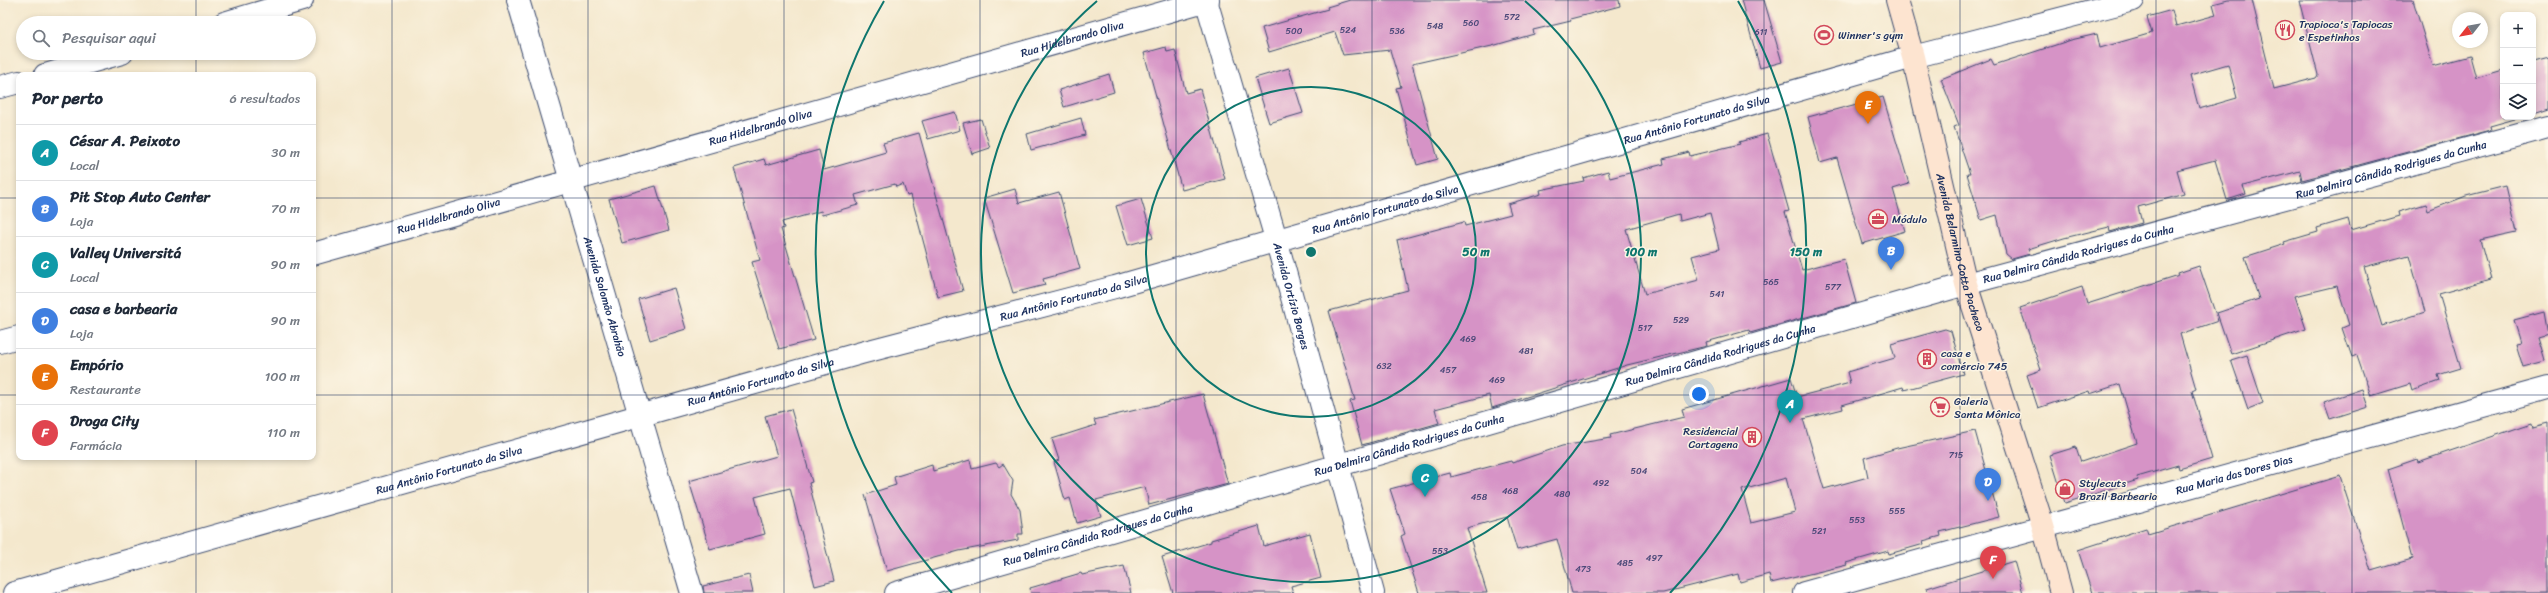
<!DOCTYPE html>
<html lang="pt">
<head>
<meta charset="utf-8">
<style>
	:root { --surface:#fff; --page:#f6f6f7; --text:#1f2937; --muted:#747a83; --line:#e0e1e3; --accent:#d1495b }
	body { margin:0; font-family:Sriracha,sans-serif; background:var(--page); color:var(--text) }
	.controls { position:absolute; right:12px; top:12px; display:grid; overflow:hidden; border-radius:8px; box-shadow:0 2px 6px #0003 }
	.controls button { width:36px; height:36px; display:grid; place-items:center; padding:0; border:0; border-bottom:1px solid var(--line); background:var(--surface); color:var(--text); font:20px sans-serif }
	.compass { position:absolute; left:2452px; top:12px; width:36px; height:36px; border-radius:50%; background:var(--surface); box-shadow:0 2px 6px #0003; rotate:239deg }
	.you { position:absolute; left:1699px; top:394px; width:14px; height:14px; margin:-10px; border:3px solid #fff; border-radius:50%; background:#1a73e8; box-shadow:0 0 0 6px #1a73e833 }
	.badge { display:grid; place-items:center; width:26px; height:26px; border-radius:50%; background:var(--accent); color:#fff; font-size:13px; font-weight:700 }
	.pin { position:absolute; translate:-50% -33px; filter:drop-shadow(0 1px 2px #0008) }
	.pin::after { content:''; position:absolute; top:21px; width:14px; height:12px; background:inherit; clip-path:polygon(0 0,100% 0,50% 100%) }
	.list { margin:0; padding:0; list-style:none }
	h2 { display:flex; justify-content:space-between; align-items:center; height:52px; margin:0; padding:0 16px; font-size:17px }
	h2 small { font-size:13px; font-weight:400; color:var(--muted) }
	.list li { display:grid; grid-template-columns:26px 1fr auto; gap:12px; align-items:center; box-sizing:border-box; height:56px; padding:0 16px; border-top:1px solid var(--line) }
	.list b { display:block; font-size:15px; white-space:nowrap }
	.list p { margin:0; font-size:13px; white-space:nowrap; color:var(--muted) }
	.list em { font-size:13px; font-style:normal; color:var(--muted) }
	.icon { flex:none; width:22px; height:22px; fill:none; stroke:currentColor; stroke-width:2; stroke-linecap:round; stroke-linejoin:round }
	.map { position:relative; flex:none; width:2548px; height:593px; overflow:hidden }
	.search { position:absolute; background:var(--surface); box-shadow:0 2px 6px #0003; left:16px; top:16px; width:300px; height:44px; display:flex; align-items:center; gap:10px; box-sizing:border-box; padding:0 14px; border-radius:22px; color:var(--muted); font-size:15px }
	.panel { position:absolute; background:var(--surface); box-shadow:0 2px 6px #0003; left:16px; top:72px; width:300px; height:388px; border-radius:8px }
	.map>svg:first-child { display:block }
</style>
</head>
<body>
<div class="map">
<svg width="2548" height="593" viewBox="0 0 2548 593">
	<rect width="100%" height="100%" fill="#fcf5e5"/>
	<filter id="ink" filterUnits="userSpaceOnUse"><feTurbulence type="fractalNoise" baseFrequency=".025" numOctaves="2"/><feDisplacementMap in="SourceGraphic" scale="8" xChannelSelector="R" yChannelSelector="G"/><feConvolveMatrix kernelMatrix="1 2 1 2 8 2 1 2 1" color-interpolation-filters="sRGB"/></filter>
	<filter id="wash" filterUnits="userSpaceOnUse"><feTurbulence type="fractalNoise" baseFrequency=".012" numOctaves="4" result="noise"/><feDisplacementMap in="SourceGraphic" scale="16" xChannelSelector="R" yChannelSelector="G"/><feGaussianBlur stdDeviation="0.9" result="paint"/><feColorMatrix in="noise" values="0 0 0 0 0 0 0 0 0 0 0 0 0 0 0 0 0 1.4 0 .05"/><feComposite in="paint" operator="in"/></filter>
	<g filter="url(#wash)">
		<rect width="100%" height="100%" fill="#f4e8cd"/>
		<g id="blocks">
			<g fill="#d693c6" fill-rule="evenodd">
				<path d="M1350,0h269l1,6 -50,13 1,2 -38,9 1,4 -42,12 -80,18 26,95 -21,6 -21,-77 5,-1 -11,-37 -47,5 -8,-23 -66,20 -7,-24 66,-19 -1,-2z"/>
				<path d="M1741,0h23l18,62 -22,6z"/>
				<path d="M2228,0h24l22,89 42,-11 2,-3 -19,-75h114l20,66 37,-10 6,22 27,-8v47h19l-32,9 1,4 -189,50 -2,-9 -57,15 3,8 -19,6 -12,-40 -38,10 7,24 -46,13 4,16 -32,9 -1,-5 -45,11 -36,11 2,5 -18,5 -6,-5 -9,-39 -16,5 -14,-46h3l-16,-47 5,-2 -18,-46 50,-20 3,6 77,-25 26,-6 3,14 52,-15 -5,-16 25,-7 4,16 40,-11 -3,-11zM2228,64l9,34 -38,11 -9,-34z"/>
				<path d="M1166,47l1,5 8,-2 11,43 14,-4 25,90 -43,11 -38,-137z"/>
				<path d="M2548,57v52l-15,5v-53z"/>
				<path d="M1289,68l14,45 -34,10 -14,-45z"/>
				<path d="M1109,74l5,18 -50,15 -5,-17z"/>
				<path d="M1883,97l26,87 -16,5 12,42 -43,13 -25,-86 -17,5 -12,-46z"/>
				<path d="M955,112l5,18 -32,9 -6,-18z"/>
				<path d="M1081,118l4,17 -54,15 -4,-16z"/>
				<path d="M981,119l9,29 -18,6 -9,-31z"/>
				<path d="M919,133l44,158 -25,6 -27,-102 -4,1 -4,-12 -7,3 -1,-3 -40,11 3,10 -36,10 -1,-4 -39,11 2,6 -3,1 33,111 -35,9 -27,-87 8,-2 -26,-92 30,-9 2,6 53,-15 5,20 62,-18 -3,-9z"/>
				<path d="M1767,134l22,77 -4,1 17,58 42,-11 12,44 -106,30 -1,-3 -43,12 1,4 -80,19 -135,43 -3,-13 -54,14 4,14 -77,22 -12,-44 5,-1 -26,-89 79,-21 -11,-50 67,-18 1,4 46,-12 -3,-10 33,-10 -1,-4 44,-9 -1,-3 25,-7 2,7 54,-14 -1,-5 26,-7 1,4 50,-12 -1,-2zM1710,213l9,36 -27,7 7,24 -54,14 -19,-65 53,-15 1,7z"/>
				<path d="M656,186l13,44 -47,13 -13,-44z"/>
				<path d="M2506,186l11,46 -37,8 11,39 -52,15 22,74 -23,7 2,6 -28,10 -2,-7 -39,12 -14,-41 -5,2 -10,-29 7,-3 -12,-39 -42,10 11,33 -75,25 -14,-41 42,-14 -14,-42 40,-13 -1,-2 34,-10 -1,-4 17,-5 14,-4 3,11 48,-14 -1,-4 28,-8 2,7 38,-15zM2409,255l16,57 -43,14 -18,-59z"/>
				<path d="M1015,189l4,14 40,-11 21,77 -37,10 2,6 -32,8 -29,-95z"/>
				<path d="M1141,199l12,39 -25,7 -12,-39z"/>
				<path d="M2199,266l19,55 -38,13 16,55 -4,2 20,68 -33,10 -1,-4 -41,12 1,3 -73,23 -15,-48 26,-8 5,15 56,-19 -17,-59 -30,10 -1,-3 -51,17 -11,-33 14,-5 -21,-62 62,-21 5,17 92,-29 -1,-2z"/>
				<path d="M674,288l12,41 -36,11 -12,-41z"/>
				<path d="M2544,312l4,23 -10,3 7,23 -22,6 -7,-23 5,-1 -7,-23z"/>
				<path d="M1945,329l6,2 12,43 -59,16 -1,-3 -61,18 1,4 -40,10 21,70 44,-12 -4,-19 33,-10 78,-17 24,86 -59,15 1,4 -18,5 1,3 -35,10 -1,-3 -42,12 1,2 -76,18 -2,-9 -29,8 -2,-8 -75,19h-91l-15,-54 -40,11 -10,-33 -40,11 20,65h-68l-18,-57 4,-2 -15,-45 60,-16 1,4 60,-16 1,2 50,-17 49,-8 -1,-3 74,-18 -2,-8 109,-31 6,19 53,-14 -3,-11 48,-14 -4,-14zM1786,478l9,34 -44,11 -9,-33z"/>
				<path d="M2247,355l16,48 -15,6 -17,-49z"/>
				<path d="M2362,389l6,18 -38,12 -6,-17z"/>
				<path d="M1203,394l25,90 -79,21 -4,-18 -49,13 5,16 -24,7 -7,-25 -5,2 -11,-38 5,-2 -7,-21 44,-14 -2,-5z"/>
				<path d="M791,409l21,73 -3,1 25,98 -19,5 -25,-98 -35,9 10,37 -55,15 -21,-68 88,-25 -12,-40z"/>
				<path d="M2532,423l1,5 15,-4v169h-456l-14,-43 68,-22 2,6 192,-58 31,95 41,-12 -24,-90 29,-10 1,3z"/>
				<path d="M970,460l2,9 24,-6 3,4 4,-3 10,17 -2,13 9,16 3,24h-5v6l-59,11 -72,20 -22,-76 31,-10 -2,-8 38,-12 1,6z"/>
				<path d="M1259,526l5,20 46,-13 11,45 -30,8 2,7h-120l-11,-36 49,-15v-2z"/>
				<path d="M2014,561l9,32h-95l-1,-5z"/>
				<path d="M1124,566l7,27h-100l-1,-5 7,-2 44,-13 1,2z"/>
				<path d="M749,575l4,18h-49l-1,-7z"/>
			</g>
		</g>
	</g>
	<g filter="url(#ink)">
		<use href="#blocks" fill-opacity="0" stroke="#3c4b6f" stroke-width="1"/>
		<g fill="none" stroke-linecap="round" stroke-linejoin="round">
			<defs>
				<g id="street">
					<path id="s1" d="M518,0l174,593"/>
					<path id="s2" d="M1206,0l70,239 97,354"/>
					<path d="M224,23l78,-23"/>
					<path d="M45,75l77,-22"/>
					<path d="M0,87l19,-5"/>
					<path id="s3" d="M313,254l895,-254"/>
					<path d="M0,342l19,-5"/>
					<path id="s4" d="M14,593l847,-240 254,-66 798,-230 220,-57"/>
					<path id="s5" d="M896,593l1070,-309 582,-157"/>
					<path id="s6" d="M1804,593l744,-205"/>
				</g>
				<g id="secondary">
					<path id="s7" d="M1897,0l16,57 53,227 77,242 18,67"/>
				</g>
			</defs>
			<use href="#street" stroke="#3c4b6f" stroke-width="24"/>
			<use href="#secondary" stroke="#3c4b6f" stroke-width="24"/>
			<use href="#street" stroke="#fff" stroke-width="22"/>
			<use href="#secondary" stroke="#fde4d0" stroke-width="22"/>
		</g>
	</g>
	<path fill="none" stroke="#1b2f5e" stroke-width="1" stroke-opacity="0.55" d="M196,0v23M392,0v593M588,0v593M784,0v593M980,0v593M1176,0v593M1372,0v593M1568,0v593M1764,0v593M1960,0v593M2156,0v593M2352,0v593M196,53v22M0,198h19M313,198h2235M0,395h19M313,395h2235M196,457v136"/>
	<g fill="none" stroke="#0f766e" stroke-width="2">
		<circle cx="1311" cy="252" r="165"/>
		<path d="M1525 1A330 330 0 1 1 1097 1"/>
		<path d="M952 593A495 495 0 0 1 884 1M1738 1A495 495 0 0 1 1670 593"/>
	</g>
	<defs>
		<symbol id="restaurant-ring" viewBox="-11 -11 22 22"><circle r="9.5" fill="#fcf5e5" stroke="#d1495b" stroke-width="1.5"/><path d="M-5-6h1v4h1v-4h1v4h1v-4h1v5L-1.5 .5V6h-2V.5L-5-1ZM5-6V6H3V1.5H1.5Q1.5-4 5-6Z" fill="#d1495b"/></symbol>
		<symbol id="stadium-ring" viewBox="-11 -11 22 22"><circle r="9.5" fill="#fcf5e5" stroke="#d1495b" stroke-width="1.5"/><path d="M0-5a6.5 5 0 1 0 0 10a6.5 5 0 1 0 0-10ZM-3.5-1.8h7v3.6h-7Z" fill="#d1495b"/></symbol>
		<symbol id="office-ring" viewBox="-11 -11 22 22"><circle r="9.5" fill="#fcf5e5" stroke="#d1495b" stroke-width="1.5"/><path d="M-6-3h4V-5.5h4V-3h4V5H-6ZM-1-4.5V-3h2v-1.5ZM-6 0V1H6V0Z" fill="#d1495b"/></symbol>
		<symbol id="building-ring" viewBox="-11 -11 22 22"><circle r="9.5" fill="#fcf5e5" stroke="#d1495b" stroke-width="1.5"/><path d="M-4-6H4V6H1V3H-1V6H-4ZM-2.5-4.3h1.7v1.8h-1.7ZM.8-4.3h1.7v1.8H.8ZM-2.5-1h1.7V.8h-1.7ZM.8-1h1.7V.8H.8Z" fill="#d1495b"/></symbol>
		<symbol id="supermarket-ring" viewBox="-11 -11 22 22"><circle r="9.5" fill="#fcf5e5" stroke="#d1495b" stroke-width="1.5"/><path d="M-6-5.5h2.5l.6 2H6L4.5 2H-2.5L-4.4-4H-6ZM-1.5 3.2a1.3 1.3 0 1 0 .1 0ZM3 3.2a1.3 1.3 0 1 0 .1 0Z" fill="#d1495b"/></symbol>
		<symbol id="shop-ring" viewBox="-11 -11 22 22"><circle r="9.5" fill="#fcf5e5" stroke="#d1495b" stroke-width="1.5"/><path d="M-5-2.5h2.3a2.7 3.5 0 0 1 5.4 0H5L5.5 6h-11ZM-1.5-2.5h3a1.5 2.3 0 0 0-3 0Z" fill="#d1495b"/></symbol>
	</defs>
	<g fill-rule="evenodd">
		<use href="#restaurant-ring" x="2274" y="19" width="22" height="22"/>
		<use href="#stadium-ring" x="1813" y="24" width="22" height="22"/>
		<use href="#office-ring" x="1867" y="208" width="22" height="22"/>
		<use href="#building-ring" x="1916" y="348" width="22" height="22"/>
		<use href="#supermarket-ring" x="1929" y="396" width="22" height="22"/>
		<use href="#building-ring" x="1741" y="426" width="22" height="22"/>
		<use href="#shop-ring" x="2054" y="478" width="22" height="22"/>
	</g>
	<g text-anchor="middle" stroke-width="3" stroke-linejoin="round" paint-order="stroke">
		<g font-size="9" fill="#4a4878">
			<text x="1512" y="20">572</text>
			<text x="1471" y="26">560</text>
			<text x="1435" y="29">548</text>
			<text x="1348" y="33">524</text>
			<text x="1294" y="34">500</text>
			<text x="1397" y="34">536</text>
			<text x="1761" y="35">611</text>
			<text x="1771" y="285">565</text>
			<text x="1833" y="290">577</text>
			<text x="1717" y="297">541</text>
			<text x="1681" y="323">529</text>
			<text x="1645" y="331">517</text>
			<text x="1468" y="342">469</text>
			<text x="1526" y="354">481</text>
			<text x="1384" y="369">632</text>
			<text x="1448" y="373">457</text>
			<text x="1497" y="383">469</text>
			<text x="1956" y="458">715</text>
			<text x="1639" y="474">504</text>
			<text x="1601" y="486">492</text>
			<text x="1510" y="494">468</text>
			<text x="1562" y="497">480</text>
			<text x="1479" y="500">458</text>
			<text x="1897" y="514">555</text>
			<text x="1857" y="523">553</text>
			<text x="1819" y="534">521</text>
			<text x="1440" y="554">553</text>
			<text x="1654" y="561">497</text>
			<text x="1625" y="566">485</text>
			<text x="1583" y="572">473</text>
		</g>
		<g font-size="11" fill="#1b2f5e" stroke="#fcf5e5" text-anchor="start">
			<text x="2299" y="28">Trapioca's Tapiocas<tspan x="2299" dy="13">e Espetinhos</tspan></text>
			<text x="1838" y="39">Winner's gym</text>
			<text x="1892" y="223">Módulo</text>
			<text x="1941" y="357">casa e<tspan x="1941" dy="13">comércio 745</tspan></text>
			<text x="1954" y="405">Galeria<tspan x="1954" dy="13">Santa Mônica</tspan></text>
			<text x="1738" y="435" text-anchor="end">Residencial<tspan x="1738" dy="13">Cartagena</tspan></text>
			<text x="2079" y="487">Stylecuts<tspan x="2079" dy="13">Brazil Barbearia</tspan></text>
		</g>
		<g font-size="11" fill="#1b2f5e" stroke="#fcf5e5">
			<text dy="4" stroke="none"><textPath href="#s3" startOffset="789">Rua Hidelbrando Oliva</textPath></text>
			<text dy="4" stroke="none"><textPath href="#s4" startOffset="1748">Rua Antônio Fortunato da Silva</textPath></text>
			<text dy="4" stroke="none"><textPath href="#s3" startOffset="465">Rua Hidelbrando Oliva</textPath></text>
			<text dy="4" stroke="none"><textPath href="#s5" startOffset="1554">Rua Delmira Cândida Rodrigues da Cunha</textPath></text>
			<text dy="4" stroke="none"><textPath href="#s4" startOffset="1424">Rua Antônio Fortunato da Silva</textPath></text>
			<text dy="4" stroke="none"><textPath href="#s3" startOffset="141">Rua Hidelbrando Oliva</textPath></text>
			<text dy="4" stroke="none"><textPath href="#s7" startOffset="260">Avenida Belarmino Cotta Pacheco</textPath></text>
			<text dy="4" stroke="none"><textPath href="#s5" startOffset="1230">Rua Delmira Cândida Rodrigues da Cunha</textPath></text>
			<text dy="4" stroke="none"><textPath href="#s2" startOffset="308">Avenida Ortízio Borges</textPath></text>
			<text dy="4" stroke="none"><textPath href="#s1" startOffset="309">Avenida Salomão Abrahão</textPath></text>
			<text dy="4" stroke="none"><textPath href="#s4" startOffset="1100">Rua Antônio Fortunato da Silva</textPath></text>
			<text dy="4" stroke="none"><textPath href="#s5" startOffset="858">Rua Delmira Cândida Rodrigues da Cunha</textPath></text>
			<text dy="4" stroke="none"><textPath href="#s4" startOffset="776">Rua Antônio Fortunato da Silva</textPath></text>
			<text dy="4" stroke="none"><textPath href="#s5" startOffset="534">Rua Delmira Cândida Rodrigues da Cunha</textPath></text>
			<text dy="4" stroke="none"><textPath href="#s4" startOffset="452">Rua Antônio Fortunato da Silva</textPath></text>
			<text dy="4" stroke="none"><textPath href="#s6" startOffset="446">Rua Maria das Dores Dias</textPath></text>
			<text dy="4" stroke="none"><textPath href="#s5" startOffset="210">Rua Delmira Cândida Rodrigues da Cunha</textPath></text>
		</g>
	</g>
	<circle cx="1311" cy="252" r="6" fill="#0f766e" stroke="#fcf5e5" stroke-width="2"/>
	<g font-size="12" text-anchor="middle" font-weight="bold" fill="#0f766e" stroke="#fcf5e5" stroke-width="3" stroke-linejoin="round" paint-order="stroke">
		<text x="1476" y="256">50 m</text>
		<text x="1641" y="256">100 m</text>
		<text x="1806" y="256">150 m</text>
	</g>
</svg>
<div class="controls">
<button>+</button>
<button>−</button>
<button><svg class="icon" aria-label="layers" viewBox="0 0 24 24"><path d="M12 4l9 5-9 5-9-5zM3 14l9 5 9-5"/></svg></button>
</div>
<svg class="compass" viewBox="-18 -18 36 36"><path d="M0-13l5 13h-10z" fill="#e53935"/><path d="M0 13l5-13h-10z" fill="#747a83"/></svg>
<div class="you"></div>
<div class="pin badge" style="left:1790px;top:423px;background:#0f9aa8">A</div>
<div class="pin badge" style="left:1891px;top:270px;background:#3f7fe0">B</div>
<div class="pin badge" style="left:1425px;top:497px;background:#0f9aa8">C</div>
<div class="pin badge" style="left:1988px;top:501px;background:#3f7fe0">D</div>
<div class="pin badge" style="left:1868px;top:124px;background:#e8710a">E</div>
<div class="pin badge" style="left:1993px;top:579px;background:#e0444e">F</div>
<div class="search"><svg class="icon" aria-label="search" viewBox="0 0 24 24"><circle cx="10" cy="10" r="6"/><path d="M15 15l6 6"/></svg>Pesquisar aqui</div>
<section class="panel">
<h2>Por perto<small>6 resultados</small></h2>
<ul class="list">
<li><span class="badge" style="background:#0f9aa8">A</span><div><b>César A. Peixoto</b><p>Local</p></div><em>30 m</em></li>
<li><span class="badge" style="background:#3f7fe0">B</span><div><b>Pit Stop Auto Center</b><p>Loja</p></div><em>70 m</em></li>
<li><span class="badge" style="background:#0f9aa8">C</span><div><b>Valley Universitá</b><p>Local</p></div><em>90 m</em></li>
<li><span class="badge" style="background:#3f7fe0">D</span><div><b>casa e barbearia</b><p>Loja</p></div><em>90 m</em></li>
<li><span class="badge" style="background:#e8710a">E</span><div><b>Empório</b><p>Restaurante</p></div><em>100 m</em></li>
<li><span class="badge" style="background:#e0444e">F</span><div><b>Droga City</b><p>Farmácia</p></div><em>110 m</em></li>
</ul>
</section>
</div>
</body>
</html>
